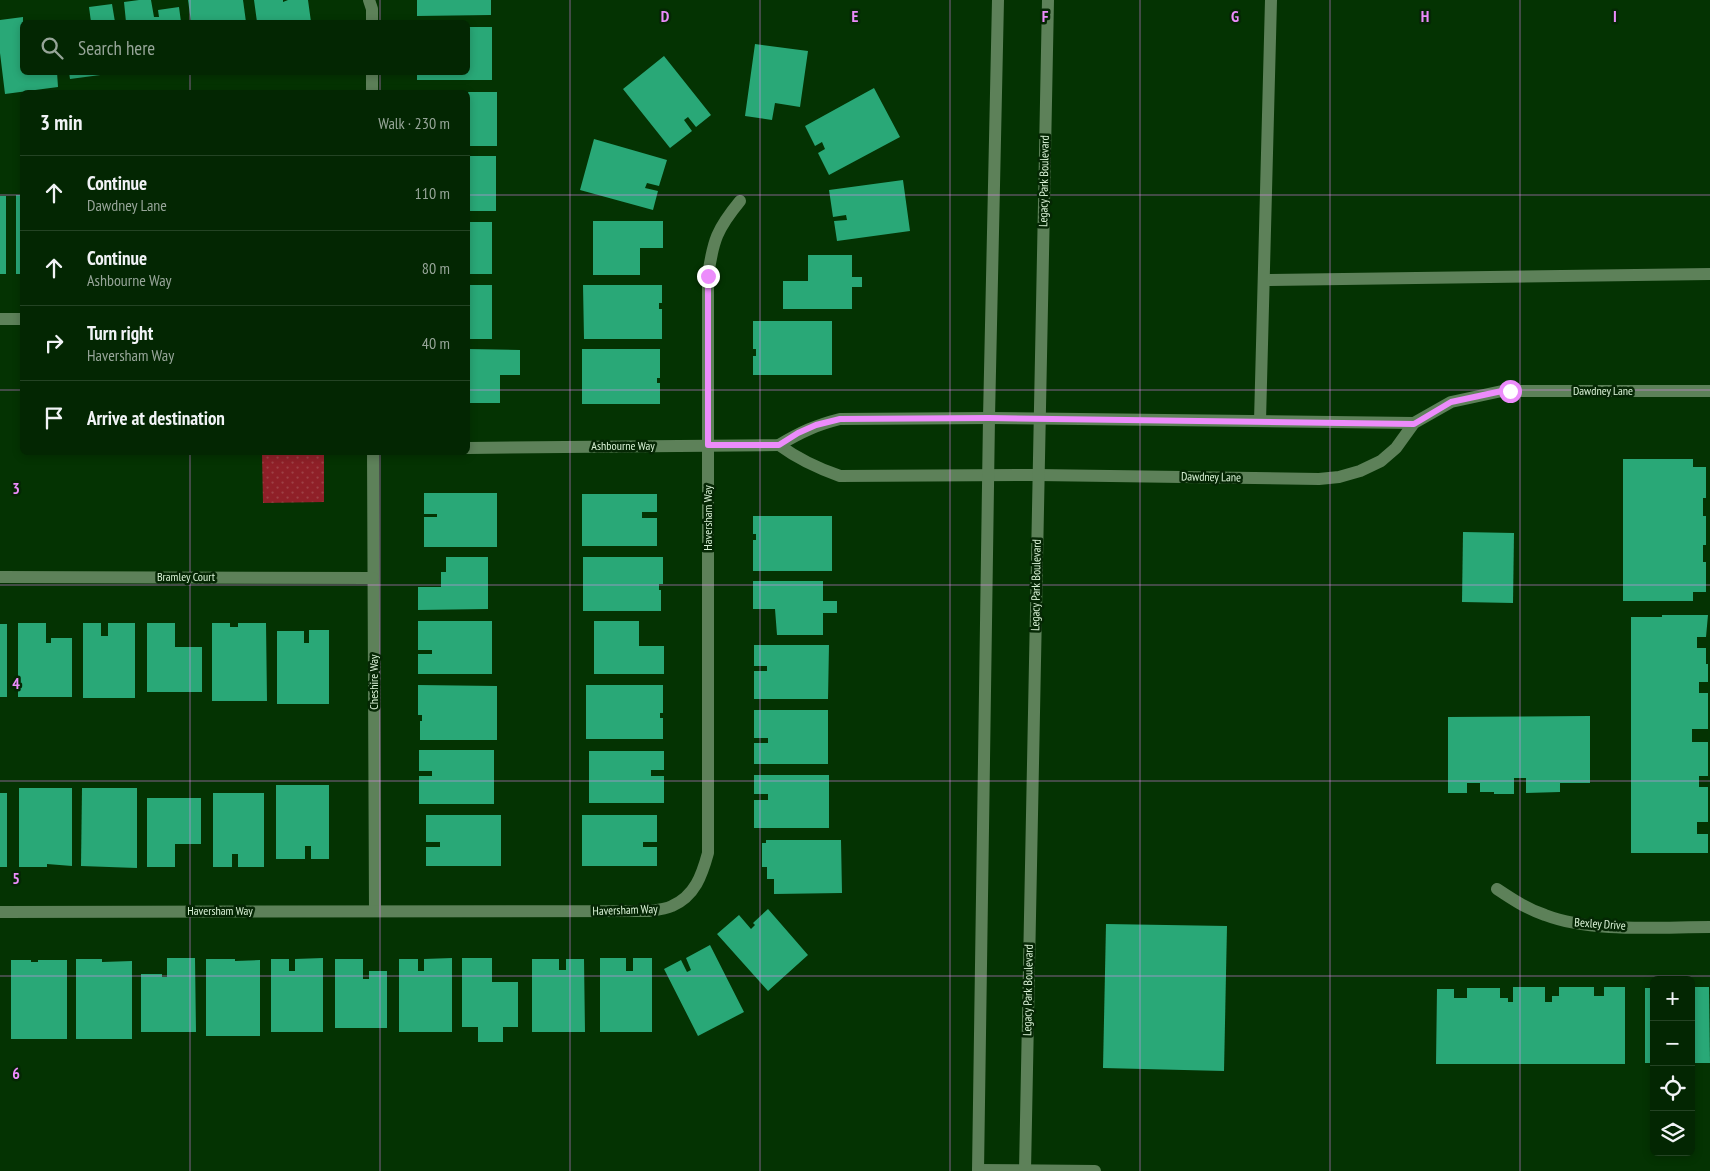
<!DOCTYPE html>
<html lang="en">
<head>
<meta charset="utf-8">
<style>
	:root { --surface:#032602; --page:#0d2e0c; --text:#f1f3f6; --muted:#97a599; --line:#244324 }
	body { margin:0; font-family:"PT Sans Narrow",sans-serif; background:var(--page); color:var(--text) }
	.controls { position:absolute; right:15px; bottom:15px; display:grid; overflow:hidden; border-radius:8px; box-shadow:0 2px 8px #0003 }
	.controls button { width:45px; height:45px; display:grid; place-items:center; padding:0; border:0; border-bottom:1px solid var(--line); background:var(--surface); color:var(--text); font:25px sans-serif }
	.stop { position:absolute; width:15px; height:15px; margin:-11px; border:4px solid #ec8cfb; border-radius:50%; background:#fff }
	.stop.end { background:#ec8cfb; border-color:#fff; box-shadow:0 1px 5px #0008 }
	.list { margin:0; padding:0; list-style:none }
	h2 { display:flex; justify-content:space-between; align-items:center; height:65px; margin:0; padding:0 20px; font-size:21px }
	h2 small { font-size:16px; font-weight:400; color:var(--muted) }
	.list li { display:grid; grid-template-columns:32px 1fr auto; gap:15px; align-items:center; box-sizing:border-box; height:75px; padding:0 20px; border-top:1px solid var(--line) }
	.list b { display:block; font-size:19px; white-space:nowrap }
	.list p { margin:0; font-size:16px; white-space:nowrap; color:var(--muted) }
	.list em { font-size:16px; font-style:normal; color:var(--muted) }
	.icon { flex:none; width:28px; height:28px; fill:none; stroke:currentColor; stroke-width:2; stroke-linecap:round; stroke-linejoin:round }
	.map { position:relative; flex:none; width:1710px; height:1171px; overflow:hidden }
	.search { position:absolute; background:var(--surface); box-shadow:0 2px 8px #0003; left:20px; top:20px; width:450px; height:55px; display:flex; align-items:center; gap:12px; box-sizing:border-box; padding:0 18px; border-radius:8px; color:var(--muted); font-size:19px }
	.panel { position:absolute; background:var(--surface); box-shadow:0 2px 8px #0003; left:20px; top:90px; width:450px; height:365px; border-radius:8px }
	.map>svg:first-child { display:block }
</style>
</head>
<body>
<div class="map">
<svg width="1710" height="1171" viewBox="0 0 1710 1171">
	<defs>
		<pattern id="park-dots" width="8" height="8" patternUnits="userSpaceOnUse" patternTransform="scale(1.25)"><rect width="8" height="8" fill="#8f2028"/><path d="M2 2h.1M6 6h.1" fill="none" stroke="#9e4146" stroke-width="1.8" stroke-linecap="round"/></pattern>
	</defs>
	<rect width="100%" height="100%" fill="#043302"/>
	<path fill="url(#park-dots)" d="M262,453h62v49l-61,1z"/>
	<g fill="#29a877">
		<path d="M139,0h12l3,17h5l-1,-7 21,-3 2,15h-55l-2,-20z"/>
		<path d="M188,0h55l3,22h-55z"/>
		<path d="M254,0h29v2l5,-2h20l3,22h-54z"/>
		<path d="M417,0h74v15l-74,1z"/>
		<path d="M112,4l3,18h-24l-2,-15z"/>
		<path d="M23,17l-1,55h35l1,15 -53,7 -5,-41v-33z"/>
		<path d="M468,27h24v53h-75v-8h51z"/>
		<path d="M755,44l53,7 -8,56 -25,-4 -3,17 -27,-4z"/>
		<path d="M664,56l47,59 -15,12 -8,-10 -4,3 8,11 -22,17 -47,-59z"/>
		<path d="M69,72h39v2l-38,5z"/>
		<path d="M874,88l26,49 -71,38 -11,-22 7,-4 -3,-7 -7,4 -10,-20z"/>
		<rect x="468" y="92" width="29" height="54"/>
		<path d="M594,139l73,21 -8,26 -12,-3 -2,5 13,3 -5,19 -73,-20z"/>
		<rect x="468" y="156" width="28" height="55"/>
		<path d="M903,180l7,51 -73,10 -3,-20 13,-1 -1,-5 -13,2 -4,-27z"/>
		<rect x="16" y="195" width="6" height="79"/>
		<rect x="0" y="196" width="6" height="78"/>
		<path d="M593,221h70v27h-23v27h-47z"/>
		<rect x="468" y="222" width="24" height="52"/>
		<path d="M808,255h44v22h10v10h-10v22h-69v-28h25z"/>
		<rect x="468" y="285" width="24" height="54"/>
		<path d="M583,285h79v18h-3v6h3v30h-78z"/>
		<path d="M753,321h79v54h-79v-19h3v-7h-3z"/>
		<path d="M468,349l52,1v25h-20v28h-32z"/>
		<path d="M582,349h78v29h-3v5h3v21h-78z"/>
		<path d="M1623,459h70v8h13v31h-3v18h3v29h-3v17h3v30h-13v9h-70z"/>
		<path d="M424,493h73v54h-73v-30h13v-3h-13z"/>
		<path d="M582,494h75v18h-15v6h15v28h-75z"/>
		<path d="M753,516h79v55h-79v-31h3v-6h-3z"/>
		<path d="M1463,532l51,1 -1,70 -51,-1z"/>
		<path d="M446,557h42v52l-70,1v-23h23v-15h5z"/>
		<path d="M583,557h80v27h-4v6h2v21h-78z"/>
		<path d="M753,581h70v20h14v12h-14v22h-46l-2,-26h-22z"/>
		<path d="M1662,615h46l-2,22h-9v11h9v16h2v18h-9v11h9v36h-16v13h16v34h-9v11h9v35h-11v12h11v19h-77v-236h31z"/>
		<path d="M418,621h74v53h-74v-20h14v-4h-14z"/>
		<path d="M594,621h45v25h25v28h-70z"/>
		<path d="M18,623h28v20h5v-5h21v59h-54z"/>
		<path d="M83,623h18v13h7v-13h27v75h-52z"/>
		<path d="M147,623h28v24h27v45h-55z"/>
		<path d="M212,623h18v4h8v-4h28l1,78h-55z"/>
		<rect x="0" y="624" width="7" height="73"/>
		<path d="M309,630h20v74h-52v-73h27v12h5z"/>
		<path d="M754,645h75l-1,54h-74v-28h13v-5h-13z"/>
		<path d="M418,685l79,1v54h-77v-19h2v-6h-4z"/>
		<path d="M586,685h77v28h-3v5h3v21h-77z"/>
		<path d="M754,710h74v54h-74v-21h14v-5h-14z"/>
		<path d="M1590,716v67h-30v9l-34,1v-15h-12v16h-20v-2h-14v-9h-13v10h-19v-76z"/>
		<path d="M419,750h75v54h-75v-28h13v-5h-13z"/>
		<path d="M589,751h75v19h-13v6h13v27h-75z"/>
		<path d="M754,775h75v53h-75v-28h14v-6h-14z"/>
		<path d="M276,785h53v74h-18v-13h-6v13h-29z"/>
		<path d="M19,788h53v78l-25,-2v3h-28z"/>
		<path d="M82,788h55v80l-56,-2z"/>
		<rect x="0" y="793" width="7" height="74"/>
		<path d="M213,793h51v74h-26v-13h-6v13h-19z"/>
		<path d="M147,798h54v46h-26v23h-28z"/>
		<path d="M426,815h75v51h-75v-19h14v-5h-14z"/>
		<path d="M582,815h75v27h-14v5h14v19h-75z"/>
		<path d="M766,840h75l1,53 -68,1v-15h-7v-12h-5v-24h4z"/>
		<path d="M768,909l40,46 -40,36 -51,-57 22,-19 12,14 4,-4 -2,-2z"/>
		<path d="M1106,924l121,2 -3,145 -121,-3z"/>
		<path d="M710,945l34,67 -46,24 -34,-67 17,-9 6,12 4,-2 -5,-12z"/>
		<path d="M167,958h28l1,74h-55v-58h21v3h5z"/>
		<path d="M323,958v74h-52v-73h18v12h6v-12z"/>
		<path d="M452,958v74h-53v-73h19v12h6v-12z"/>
		<path d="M462,958h30v24h26v45h-15v15h-25v-15h-16z"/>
		<path d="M600,958h26v13h7v-13h19v74h-52z"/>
		<path d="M76,959h26v3l30,-1v78h-56z"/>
		<path d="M206,959h29v2l25,-1v76h-54z"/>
		<path d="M335,959h28v20h6v-8h18v57h-52z"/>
		<path d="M532,959h27v11h7v-11h18l1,73h-53z"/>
		<path d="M11,960h20v2h7v-2h29v79h-56z"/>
		<path d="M1513,987h32v15h7v-6h7v-9h35v9h10v-9h21v77h-189l1,-75h17v9h13v-10h33v10h8v4h5z"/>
		<path d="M1691,987h18l1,76h-19z"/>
		<rect x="1645" y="988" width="9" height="75"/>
	</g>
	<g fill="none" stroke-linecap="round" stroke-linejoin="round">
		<g stroke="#5d8159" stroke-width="12">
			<path d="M369,0l3,9v13"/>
			<path d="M372,72v20"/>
			<path d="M1264,280l446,-6"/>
			<path d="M0,319h22"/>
			<path d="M1260,421l11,-421"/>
			<path d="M779,445c19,14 38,23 61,31l198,-1 281,4 20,-2 21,-6 21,-10 15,-13 18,-25 37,-21 51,-11h208"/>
			<path d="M468,448l311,-3c22,-13 37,-20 61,-26l149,-1 425,5"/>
			<path d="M373,452l2,459"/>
			<path d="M0,577l373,1"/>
			<path d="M1497,889c15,10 30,20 48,26 47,18 114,12 165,12"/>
			<path d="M0,912l649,-1c8,-1 17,-2 23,-5 23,-10 30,-31 36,-53v-577c5,-36 9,-47 32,-75"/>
			<path d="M978,1170l117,1"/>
			<path d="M978,1171l11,-753 9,-418"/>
			<path d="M1025,1171l23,-1171"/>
		</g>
	</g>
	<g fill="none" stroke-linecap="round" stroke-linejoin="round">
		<path stroke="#ec8cfb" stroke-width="6" d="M708,276v169h71l19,-12 18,-8 24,-6 149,-1 425,6 37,-22 51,-11h8"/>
	</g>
	<path fill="none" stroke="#ec8cfb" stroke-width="1" stroke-opacity="0.55" d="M190,0v22M380,0v22M570,0v1171M760,0v1171M950,0v1171M1140,0v1171M1330,0v1171M1520,0v1171M190,72v20M380,72v20M0,195h22M468,195h1242M0,390h22M468,390h1242M190,452v719M380,452v719M0,585h1710M0,781h1710M0,976h1710"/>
	<g text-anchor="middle" stroke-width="5" stroke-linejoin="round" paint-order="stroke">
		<g font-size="12" fill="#daf2d7" stroke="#052704">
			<text transform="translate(1044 181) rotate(-89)" y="4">Legacy Park Boulevard</text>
			<text x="1603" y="395">Dawdney Lane</text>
			<text x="623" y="450">Ashbourne Way</text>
			<text transform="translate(1211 477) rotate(1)" y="4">Dawdney Lane</text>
			<text transform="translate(708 518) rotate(-90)" y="4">Haversham Way</text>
			<text x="186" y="581">Bramley Court</text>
			<text transform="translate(1036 585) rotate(-89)" y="4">Legacy Park Boulevard</text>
			<text transform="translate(374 682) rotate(-90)" y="4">Cheshire Way</text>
			<text transform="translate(625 910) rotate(-2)" y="4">Haversham Way</text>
			<text x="220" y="915">Haversham Way</text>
			<text transform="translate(1600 924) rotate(4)" y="4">Bexley Drive</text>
			<text transform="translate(1028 990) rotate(-89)" y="4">Legacy Park Boulevard</text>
		</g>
	</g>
	<g font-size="16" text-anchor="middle" font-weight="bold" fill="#ec8cfb" stroke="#052704" stroke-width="5" stroke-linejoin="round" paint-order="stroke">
		<text x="665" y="22">D</text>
		<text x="855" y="22">E</text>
		<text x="1045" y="22">F</text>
		<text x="1235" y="22">G</text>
		<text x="1425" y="22">H</text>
		<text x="1615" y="22">I</text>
		<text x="16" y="494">3</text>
		<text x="16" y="689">4</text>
		<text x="16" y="884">5</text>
		<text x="16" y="1079">6</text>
	</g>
</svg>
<div class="controls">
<button>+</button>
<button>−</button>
<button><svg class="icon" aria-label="locate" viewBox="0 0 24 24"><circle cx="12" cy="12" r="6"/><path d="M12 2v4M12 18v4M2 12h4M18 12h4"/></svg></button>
<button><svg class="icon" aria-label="layers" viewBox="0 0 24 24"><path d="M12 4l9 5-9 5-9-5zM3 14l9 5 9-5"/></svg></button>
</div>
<div class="stop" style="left:1510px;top:391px"></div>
<div class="stop end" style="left:708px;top:276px"></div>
<div class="search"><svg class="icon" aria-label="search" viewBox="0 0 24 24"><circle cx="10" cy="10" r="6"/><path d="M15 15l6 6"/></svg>Search here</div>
<section class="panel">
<h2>3 min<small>Walk · 230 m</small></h2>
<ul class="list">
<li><svg class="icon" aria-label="ahead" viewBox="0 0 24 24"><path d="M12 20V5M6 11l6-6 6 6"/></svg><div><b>Continue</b><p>Dawdney Lane</p></div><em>110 m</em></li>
<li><svg class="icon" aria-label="ahead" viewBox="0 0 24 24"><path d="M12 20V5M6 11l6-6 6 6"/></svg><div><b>Continue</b><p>Ashbourne Way</p></div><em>80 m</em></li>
<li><svg class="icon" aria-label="right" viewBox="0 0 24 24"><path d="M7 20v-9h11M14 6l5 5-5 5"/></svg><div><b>Turn right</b><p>Haversham Way</p></div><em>40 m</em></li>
<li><svg class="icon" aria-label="arrive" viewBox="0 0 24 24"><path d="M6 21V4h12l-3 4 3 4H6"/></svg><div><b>Arrive at destination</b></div></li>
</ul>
</section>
</div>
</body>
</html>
